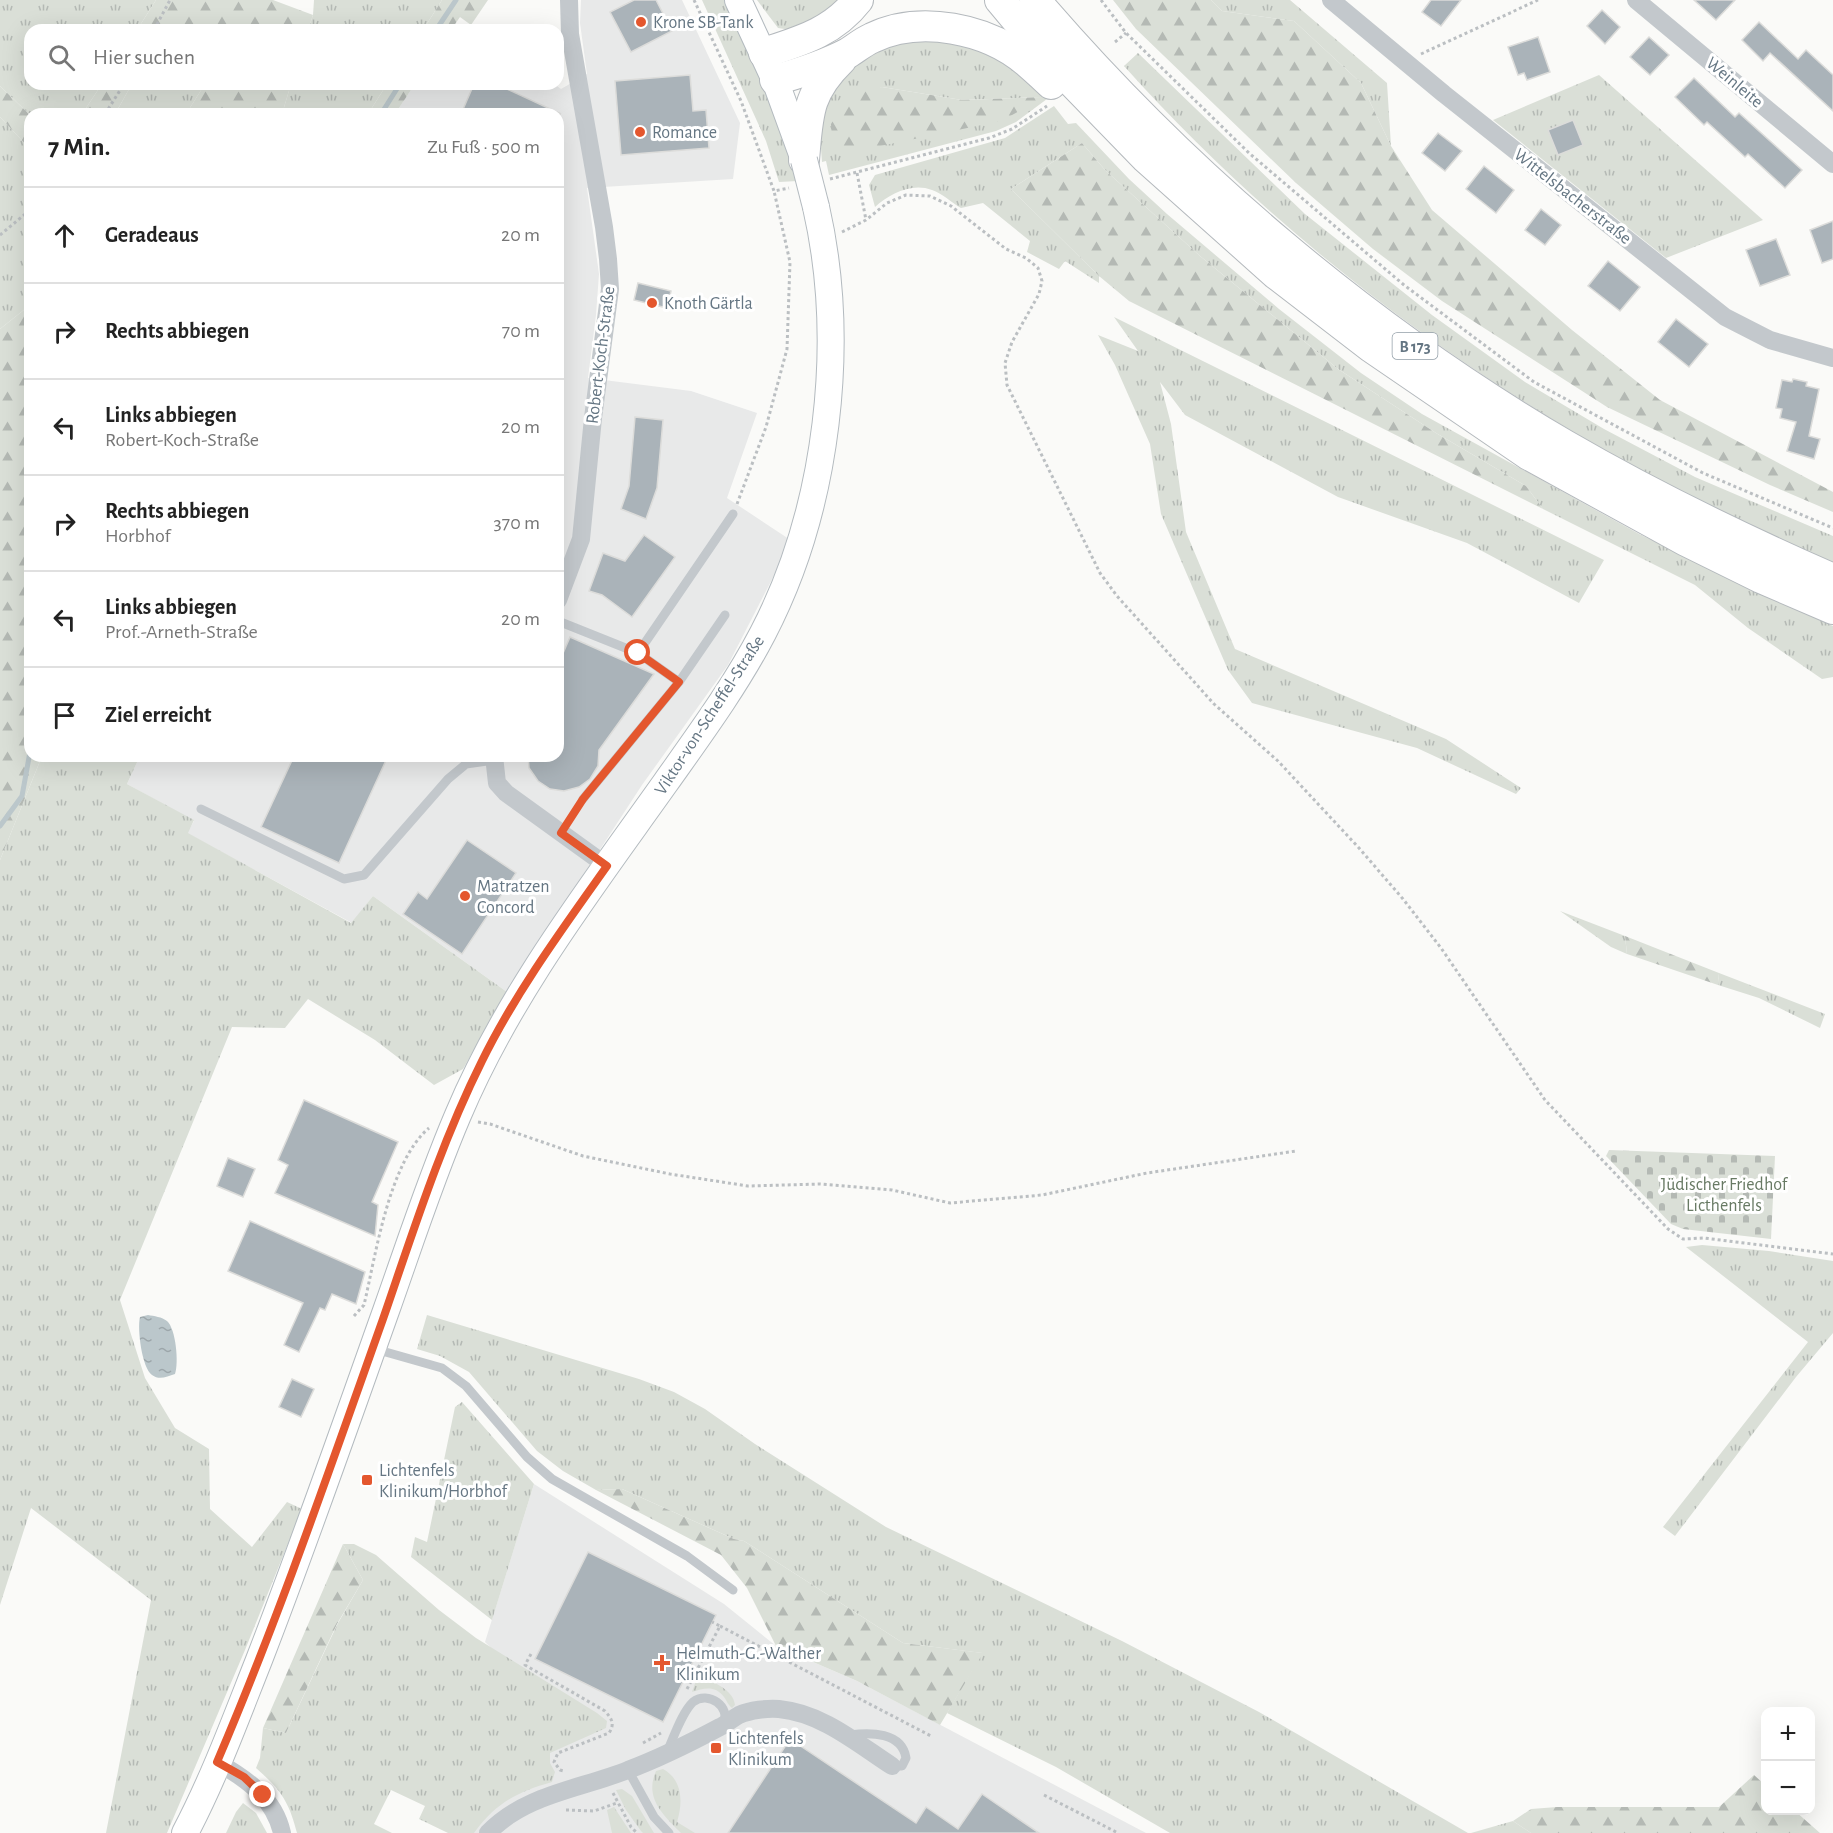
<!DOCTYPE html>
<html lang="de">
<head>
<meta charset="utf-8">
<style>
	:root { --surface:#fff; --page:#f2f2f2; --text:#222; --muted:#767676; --line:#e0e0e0 }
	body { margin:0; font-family:"Alegreya Sans",sans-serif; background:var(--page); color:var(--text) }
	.controls { position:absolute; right:18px; bottom:18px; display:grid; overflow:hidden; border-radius:12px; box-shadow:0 6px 24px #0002 }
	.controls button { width:54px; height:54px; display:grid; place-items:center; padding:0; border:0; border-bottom:2px solid var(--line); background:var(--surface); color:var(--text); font:30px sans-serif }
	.stop { position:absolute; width:18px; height:18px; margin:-14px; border:4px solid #e4572e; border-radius:50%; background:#fff }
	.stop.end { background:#e4572e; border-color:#fff; box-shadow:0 2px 6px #0008 }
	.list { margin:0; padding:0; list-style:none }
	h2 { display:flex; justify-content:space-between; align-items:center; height:78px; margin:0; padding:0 24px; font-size:26px }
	h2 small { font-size:20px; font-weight:400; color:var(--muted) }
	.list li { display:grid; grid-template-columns:39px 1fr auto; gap:18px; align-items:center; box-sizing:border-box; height:96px; padding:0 24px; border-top:2px solid var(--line) }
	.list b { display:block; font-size:22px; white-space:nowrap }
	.list p { margin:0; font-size:20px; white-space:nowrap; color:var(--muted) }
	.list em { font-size:20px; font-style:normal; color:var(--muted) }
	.icon { flex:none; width:33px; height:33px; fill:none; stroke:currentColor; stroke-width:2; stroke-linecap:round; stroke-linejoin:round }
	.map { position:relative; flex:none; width:1833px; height:1833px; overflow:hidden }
	.search { position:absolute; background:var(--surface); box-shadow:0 6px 24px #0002; left:24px; top:24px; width:540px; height:66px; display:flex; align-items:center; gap:15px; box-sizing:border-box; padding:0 21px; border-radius:18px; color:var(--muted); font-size:22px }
	.panel { position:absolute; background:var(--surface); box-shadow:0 6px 24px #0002; left:24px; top:108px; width:540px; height:654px; border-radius:18px }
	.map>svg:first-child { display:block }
</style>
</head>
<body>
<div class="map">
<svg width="1833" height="1833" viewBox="0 0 1833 1833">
	<defs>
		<pattern id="grass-tufts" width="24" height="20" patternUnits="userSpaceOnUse" patternTransform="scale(1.5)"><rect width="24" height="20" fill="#dadfd7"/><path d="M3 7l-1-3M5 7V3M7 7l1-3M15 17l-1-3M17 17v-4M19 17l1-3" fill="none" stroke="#b4b9b4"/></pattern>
		<pattern id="forest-firs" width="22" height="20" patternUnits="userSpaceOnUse" patternTransform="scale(1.5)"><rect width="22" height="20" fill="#dadfd7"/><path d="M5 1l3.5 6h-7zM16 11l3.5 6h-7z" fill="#b4b9b4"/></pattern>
		<pattern id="cemetery-stones" width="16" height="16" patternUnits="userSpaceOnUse" patternTransform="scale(1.5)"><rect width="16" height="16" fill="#dadfd7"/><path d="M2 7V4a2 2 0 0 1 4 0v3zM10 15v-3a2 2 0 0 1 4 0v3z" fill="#b4b9b4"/></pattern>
		<pattern id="water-ripples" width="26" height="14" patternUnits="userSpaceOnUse" patternTransform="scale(1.5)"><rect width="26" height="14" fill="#bbc7cb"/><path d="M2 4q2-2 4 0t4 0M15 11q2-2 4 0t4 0" fill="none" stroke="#9ca6aa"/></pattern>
	</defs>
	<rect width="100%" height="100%" fill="#fafaf8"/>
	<g fill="#e8e9e9">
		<path d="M581,0h101l58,123 -7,56 -146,9 12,86 -3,41 -8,63 103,13 66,22 -30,85 62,41 -3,13 -58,113 -86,120 -135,207 -134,-96 -21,27 -165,-90 7,-12 -67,-37 13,-28h418v-642h-163l20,-30h139l7,5 26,-15 -7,-51z"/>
		<path d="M534,1484l190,120 52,42 81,35 289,152h-696l97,-131 -62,-60z"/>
	</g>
	<g fill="url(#grass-tufts)" fill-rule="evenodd">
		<path d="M0,0h156l-19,30h-107v54h72l-20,30 -52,1 -30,-29z"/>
		<path d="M314,0h128l-19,30h-115l5,-15z"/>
		<path d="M702,0h22l43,94 31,87 -19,1 -13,-41z"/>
		<path d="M757,0h91l-44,32 -26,-4z"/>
		<path d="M1211,0h79l97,83 4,63 -30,-63 -67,-62 -72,-10z"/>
		<path d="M891,41h72l61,33 23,25 -31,23 -20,9 -167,44 -3,-14 -4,1 -3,-40 5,-19 22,-34zM882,87l80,13 82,-3 -216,13z"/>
		<path d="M1138,53l167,161 127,101 93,67 79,47 91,48 138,59v27c-266,-112 -516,-281 -709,-497z"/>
		<path d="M1599,75l164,145 -97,38 -173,-138z"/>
		<path d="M132,84h73l-19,30h-71z"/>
		<path d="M291,84h96l-19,30h-86z"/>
		<path d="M1054,106l14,18 8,-1 53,56 38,35 112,95 82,64 61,41 219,121 192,91v51l-11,2 -74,-51 -53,-43 -152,-76 -17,-23 -90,-53 -98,-64 -138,-113 -95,-86 -23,-27 -71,46 88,87v7l-34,-22 -6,8 -32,-17 3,-11 -47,-38 -22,5c-9,-5 -19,-15 -29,-18 -20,-8 -43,4 -57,17l-6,-22 6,-10 130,-37z"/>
		<path d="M0,117l30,32v156l-30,24z"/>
		<path d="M1114,317l490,243 -25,43 -112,-60 -129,-46 -153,-82 -25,-33 11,42 15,108 49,117 211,90 75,49 -5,6 -99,-46 -165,-45 -24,-33 -67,-156 -11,-70 -35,-79 -17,-30 40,16z"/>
		<path d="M42,756h98l-13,28 67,36 -6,13 163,90 22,-27 134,96 -44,77 -29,16 -59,-45 -67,-41 -23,29 -53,-1 -112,273 25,78 30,50 34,21 1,60 42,38 35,-45 15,7 -57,141 -78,183h-61l45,-233 -120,-92 -31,97v-745z"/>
		<path d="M1560,911l65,25 2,18 -16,-7z"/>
		<path d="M1719,973l106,41 -5,14 -61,-30 -41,-13z"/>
		<path d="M1702,1245l67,6 64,10v72l-37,44 -121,159 -12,-9 145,-185 -122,-95z"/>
		<path d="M427,1315l212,64 35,13 31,17 50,35 131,83 236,114 137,71 209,121h-298l-114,-66 -109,-54 35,-60 -79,-10 -159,-102 -10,-2 -112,-50 -26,1 -33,-19 -26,-20 -68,-79 -29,-16 -23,-7z"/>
		<path d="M462,1402l72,82 -42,136 -81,-63 4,-20 12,5 28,-135z"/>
		<path d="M343,1544h11l22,11 63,55 37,28 121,75 10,8 -1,7 -56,25v10l5,9 -3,10c-35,10 -56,21 -78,51h-26l-29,-14 6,-13 -34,-16 -17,34 18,9h-95c-8,-32 -17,-44 -41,-65l4,-10 3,-30 23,5 52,-110 25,-43z"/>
		<path d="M698,1675c13,7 35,13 37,30l-3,3c-4,-3 -5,-7 -8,-11 -9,-12 -20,-9 -32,-5z"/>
		<path d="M663,1769c20,11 20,34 14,53l18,11h-14c-18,-18 -37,-35 -25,-62z"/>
		<path d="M622,1789l10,7 22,37h-11l-2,-2 -15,-21 -10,-20z"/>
		<path d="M243,1803l13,10 11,20h-41l10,-21z"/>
		<path d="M614,1807l17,26h-19l-5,-23z"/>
		<path d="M1513,1821l18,12h-60z"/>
	</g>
	<g fill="url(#forest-firs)">
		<path d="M156,0h117l40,15 -5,15h-135l-7,-3 -2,3h-27z"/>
		<path d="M442,0h46l-17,25 -11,-8 -9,13h-28z"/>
		<path d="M1113,0h98l11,11 72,10 67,62 30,63 41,64 140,120 88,70 173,92v20l-63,-27 -163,-78 -165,-106 -69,-52 -77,-66 -160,-154z"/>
		<path d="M102,84h30l-17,30h-33z"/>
		<path d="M205,84h86l-9,30h-96z"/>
		<path d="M387,84h28l-20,30h-27z"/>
		<path d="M0,86l30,29v34l-30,-32z"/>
		<path d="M882,87l80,13 83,-3 -44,24 -164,34 -9,-45 19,-17z"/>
		<path d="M1082,143l23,27 95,86 138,113 98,64 90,53 17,23 -414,-208 -30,-25 -88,-87z"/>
		<path d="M30,305v451h12l-42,104v-531z"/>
		<path d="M1625,936l94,37 -1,12 -91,-31z"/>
		<path d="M622,1489l112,50 10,2 159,102 80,10 -43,72 -83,-44 -81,-35 -29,-58 -26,-33 -125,-65z"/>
		<path d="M343,1544l20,36 -26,44 -51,109 -23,-5z"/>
		<path d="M1754,1775l11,10 1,25 29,1 25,22h-289l-18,-12 18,-12 26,-2h162z"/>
	</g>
	<path fill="url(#cemetery-stones)" d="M1609,1150l166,6 -4,83 -88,-10 -12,-5 -65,-68z"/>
	<path fill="url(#water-ripples)" d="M148,1315c6,1 14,2 19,6 9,8 12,42 8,53 -8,2 -15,7 -23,1 -10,-7 -15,-46 -12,-58z"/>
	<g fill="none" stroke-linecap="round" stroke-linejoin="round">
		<g stroke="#bbc7cb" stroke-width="5">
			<path d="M436,30l20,-30"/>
			<path d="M381,114l19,-30"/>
			<path d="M0,826l22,-30 8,-44"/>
		</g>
	</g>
	<g fill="#aab3b9" stroke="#dcdcda" stroke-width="1.5">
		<path d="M634,0h22l16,31 -41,21 -21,-40z"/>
		<path d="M1431,0h30l-20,26 -19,-14z"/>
		<path d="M1694,0h41l-19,20z"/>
		<path d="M1602,10l18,17 -15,17 -18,-18z"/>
		<path d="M1759,22l39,37 8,-9 27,25v36l-63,-58 -7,8 -21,-21z"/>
		<path d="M1538,37l12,35 -23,8 -3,-7 -6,2 -10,-28z"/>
		<path d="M1649,37l20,18 -19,20 -20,-18z"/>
		<path d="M690,75l3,36 13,-1 3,38 -88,7 -6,-74z"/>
		<path d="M1694,78l41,39 4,-4 63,57 -17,18 -37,-34 -3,3 -38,-35 -3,3 -29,-28z"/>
		<path d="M474,84h22l65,30h-100z"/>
		<path d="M1573,120l10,25 -25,10 -10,-25z"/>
		<path d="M1438,133l24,18 -17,20 -23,-18z"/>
		<path d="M1484,166l30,24 -18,23 -30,-24z"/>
		<path d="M1541,209l20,16 -16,20 -20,-15z"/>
		<path d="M1833,221v38l-11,4 -12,-33z"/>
		<path d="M1776,239l14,36 -30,11 -14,-36z"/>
		<path d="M1608,261l32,26 -20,24 -32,-25z"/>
		<path d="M638,283l33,8 -4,17 -33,-8z"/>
		<path d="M1676,319l32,25 -19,23 -31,-25z"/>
		<path d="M1793,379l14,3 -1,4 13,3 -10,47 11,3 -6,20 -27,-8 9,-29 -16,-4 2,-9 -6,-1 6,-28 10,2z"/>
		<path d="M635,417l28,3 -6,68 -11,31 -25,-10 8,-23z"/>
		<path d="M644,535l31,22 -43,60 -30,-22 -13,-4 14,-38 22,8z"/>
		<path d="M570,637l84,37 -55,76 -1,16 -8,13 -11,8 -15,4 -14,-2 -12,-8 -9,-13 -1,-12h30v-91z"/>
		<path d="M294,756h94l-49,107 -78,-36z"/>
		<path d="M467,840l49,33 -54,81 -59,-40 15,-22 9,7z"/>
		<path d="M304,1100l94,42 -26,60 6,3 -3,31 -100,-43 13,-28 -10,-5z"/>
		<path d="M228,1158l27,11 -12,28 -26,-11z"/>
		<path d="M250,1221l115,51 -9,32 -24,-10 -7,16 -5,-2 -21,44 -15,-7 19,-42 -75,-32z"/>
		<path d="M292,1379l22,10 -13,28 -22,-10z"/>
		<path d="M588,1552l128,63 -53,107 -128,-63z"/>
		<path d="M790,1739l126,84 10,-16 32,22 24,-35 57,39h-311z"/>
	</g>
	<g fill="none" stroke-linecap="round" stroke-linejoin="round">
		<defs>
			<g id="secondary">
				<path d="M738,0l37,80 28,77"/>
				<path d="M185,1833c29,-55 51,-115 74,-173 45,-116 86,-234 128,-352 23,-65 44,-130 71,-193 51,-121 132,-226 208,-333 34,-48 70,-97 97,-149 65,-125 84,-290 53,-426"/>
			</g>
			<g id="trunk">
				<path d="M1000,0l45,54 101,104 130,116 95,73 158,108 157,86 75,37 72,31"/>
				<path d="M1035,0c149,174 332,329 530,445 86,50 177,94 268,134"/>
				<path d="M764,53c37,-12 69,-21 94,-53"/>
				<path d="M775,80c25,-7 50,-15 73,-27 8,-5 15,-11 24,-15 48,-23 115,-10 155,24 8,7 16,14 24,22"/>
				<path d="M804,160c4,-45 3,-67 37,-100"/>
			</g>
		</defs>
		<use href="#secondary" stroke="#b3babf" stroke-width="28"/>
		<use href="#trunk" stroke="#b4b9bd" stroke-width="32"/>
		<g stroke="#bbbfc2" stroke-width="3" stroke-dasharray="3 3" stroke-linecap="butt">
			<path d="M694,0l47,101 33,90 15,-3"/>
			<path d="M1101,0l25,33 123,120 155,132 130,97 169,91 130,55"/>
			<path d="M154,30l16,-30"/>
			<path d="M1115,42l11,-9"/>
			<path d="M1421,54l117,-54"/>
			<path d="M105,114l19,-30"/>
			<path d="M857,173l9,47"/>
			<path d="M830,179l159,-41 23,-9 35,-23"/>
			<path d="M842,232l24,-12 21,-17 19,-8 24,1 21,10 55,43 20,9 12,10 4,13 -3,13 -27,48 -7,21 2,22 93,188 17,23 97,108 64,57 81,87 44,51 38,49 104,152 123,129 15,10 21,-1 129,16"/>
			<path d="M0,235l30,-25"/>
			<path d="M737,504l29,-77 21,-78 3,-87 -16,-71"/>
			<path d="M478,1122l12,2 93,32 87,18 78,12 72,-2 72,6 58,13 92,-8 105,-22 149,-22"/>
			<path d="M354,1316l10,-11c12,-51 25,-143 65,-177"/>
			<path d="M720,1626l211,110"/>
			<path d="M531,1654l-6,11 80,46c7,8 10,13 4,22l-51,20 -4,9 6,8 4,1"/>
			<path d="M687,1689l33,-63 -8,-4"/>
			<path d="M643,1743l18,-10"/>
			<path d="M613,1793l18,34 6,6"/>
			<path d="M1044,1795l74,38"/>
			<path d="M566,1810l28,1 23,-8"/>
		</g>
		<g stroke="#c3c8cc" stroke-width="9">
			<path d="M558,621l80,32 95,-139"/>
			<path d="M638,653l41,29"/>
			<path d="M583,799l96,-117 46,-67"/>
			<path d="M201,809l143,70 20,-4 84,-96 18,-15 28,-4"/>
			<path d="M375,1349l67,19 24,18 61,71 25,22 135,77 46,34"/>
			<path d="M850,1735c20,-3 52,-3 56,23l-4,8h-10"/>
			<path d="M667,1752c6,-13 15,-40 26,-50 15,-12 39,5 30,22"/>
			<path d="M628,1770l26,47 15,16"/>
		</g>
		<g stroke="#c3c8cc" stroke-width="18">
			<path d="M1331,0l113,94 281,223 45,23 63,18"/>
			<path d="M1636,0l197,164"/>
			<path d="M558,600l23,-61 12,-121 17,-129 -2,-30 -4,-32 -34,-193 -1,-34"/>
			<path d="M494,756l3,27 9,10 101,73"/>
			<path d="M217,1762c30,17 57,36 65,71"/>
			<path d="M488,1833c37,-39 93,-44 140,-63 32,-12 62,-27 92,-43 6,-3 12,-8 19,-12 11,-5 29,-7 40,-6 43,4 79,35 113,57"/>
		</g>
		<use href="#secondary" stroke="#fff" stroke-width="26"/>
		<use href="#trunk" stroke="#fff" stroke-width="30"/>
		<defs>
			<path id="secondary-bridge" d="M804,160l12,47"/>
		</defs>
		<use href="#secondary-bridge" stroke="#b3babf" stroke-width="28" stroke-linecap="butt"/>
		<use href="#secondary-bridge" stroke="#fff" stroke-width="26"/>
	</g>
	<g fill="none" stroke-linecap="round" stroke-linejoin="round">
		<path stroke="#e4572e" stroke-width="8" d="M263,1795l-19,-18 -27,-15c62,-145 113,-294 166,-443 30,-87 58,-176 99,-258 34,-69 81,-133 125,-195l-46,-33 22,-34 96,-117 -41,-29"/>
	</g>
	<g fill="#e4572e" stroke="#fff" stroke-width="2">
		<circle cx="641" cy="22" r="6"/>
		<circle cx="640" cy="132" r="6"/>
		<circle cx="652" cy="303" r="6"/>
		<circle cx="465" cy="896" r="6"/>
		<rect x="361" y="1474" width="12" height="12" rx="3"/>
		<path d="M659 1654h6v6h6v6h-6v6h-6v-6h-6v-6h6z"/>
		<rect x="710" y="1742" width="12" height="12" rx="3"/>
	</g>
	<g text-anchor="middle" stroke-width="6" stroke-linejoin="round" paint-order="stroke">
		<rect fill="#fff" stroke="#939fa8" stroke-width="1.5" x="1392.5" y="333" width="45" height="26" rx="4.5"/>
		<g font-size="16" font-weight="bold" fill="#657683">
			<text x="1415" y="352">B 173</text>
		</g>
		<g font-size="18" fill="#657683" stroke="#fff" text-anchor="start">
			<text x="653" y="28">Krone SB-Tank</text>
			<text x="652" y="138">Romance</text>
			<text x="664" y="309">Knoth Gärtla</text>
			<text x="477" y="892">Matratzen<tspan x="477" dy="21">Concord</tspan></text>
			<text x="379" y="1476">Lichtenfels<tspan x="379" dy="21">Klinikum/Horbhof</tspan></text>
			<text x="676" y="1659">Helmuth-G.-Walther<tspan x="676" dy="21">Klinikum</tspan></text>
			<text x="728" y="1744">Lichtenfels<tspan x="728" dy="21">Klinikum</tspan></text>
		</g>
		<g font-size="18" fill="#657683" stroke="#fff">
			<text transform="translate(1735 82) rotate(40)" y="6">Weinleite</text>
			<text transform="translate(1573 196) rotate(38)" y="6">Wittelsbacherstraße</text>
			<text transform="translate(600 355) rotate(-83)" y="6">Robert-Koch-Straße</text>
			<text transform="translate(709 715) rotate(-57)" y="6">Viktor-von-Scheffel-Straße</text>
		</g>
		<g font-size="18" fill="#687a64" stroke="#fff">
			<text x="1724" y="1190">Jüdischer Friedhof<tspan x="1724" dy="21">Licthenfels</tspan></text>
		</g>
	</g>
</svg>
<div class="controls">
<button>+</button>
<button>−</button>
</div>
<div class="stop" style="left:638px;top:653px"></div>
<div class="stop end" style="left:263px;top:1795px"></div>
<div class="search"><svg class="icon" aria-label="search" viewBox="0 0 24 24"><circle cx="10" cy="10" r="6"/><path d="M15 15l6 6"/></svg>Hier suchen</div>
<section class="panel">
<h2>7 Min.<small>Zu Fuß · 500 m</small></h2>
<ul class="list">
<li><svg class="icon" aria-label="ahead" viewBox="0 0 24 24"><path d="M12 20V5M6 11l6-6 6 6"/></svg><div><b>Geradeaus</b></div><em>20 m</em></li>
<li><svg class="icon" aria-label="right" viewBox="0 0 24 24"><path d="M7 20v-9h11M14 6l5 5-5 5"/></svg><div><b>Rechts abbiegen</b></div><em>70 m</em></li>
<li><svg class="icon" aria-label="left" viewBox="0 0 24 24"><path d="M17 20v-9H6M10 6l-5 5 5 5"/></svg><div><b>Links abbiegen</b><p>Robert-Koch-Straße</p></div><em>20 m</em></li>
<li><svg class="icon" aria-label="right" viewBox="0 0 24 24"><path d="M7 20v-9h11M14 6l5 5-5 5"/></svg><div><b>Rechts abbiegen</b><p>Horbhof</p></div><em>370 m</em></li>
<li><svg class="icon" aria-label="left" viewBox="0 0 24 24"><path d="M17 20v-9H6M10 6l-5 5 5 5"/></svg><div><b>Links abbiegen</b><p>Prof.-Arneth-Straße</p></div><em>20 m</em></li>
<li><svg class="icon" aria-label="arrive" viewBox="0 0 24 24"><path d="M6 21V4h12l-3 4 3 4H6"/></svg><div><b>Ziel erreicht</b></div></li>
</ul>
</section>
</div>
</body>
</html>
